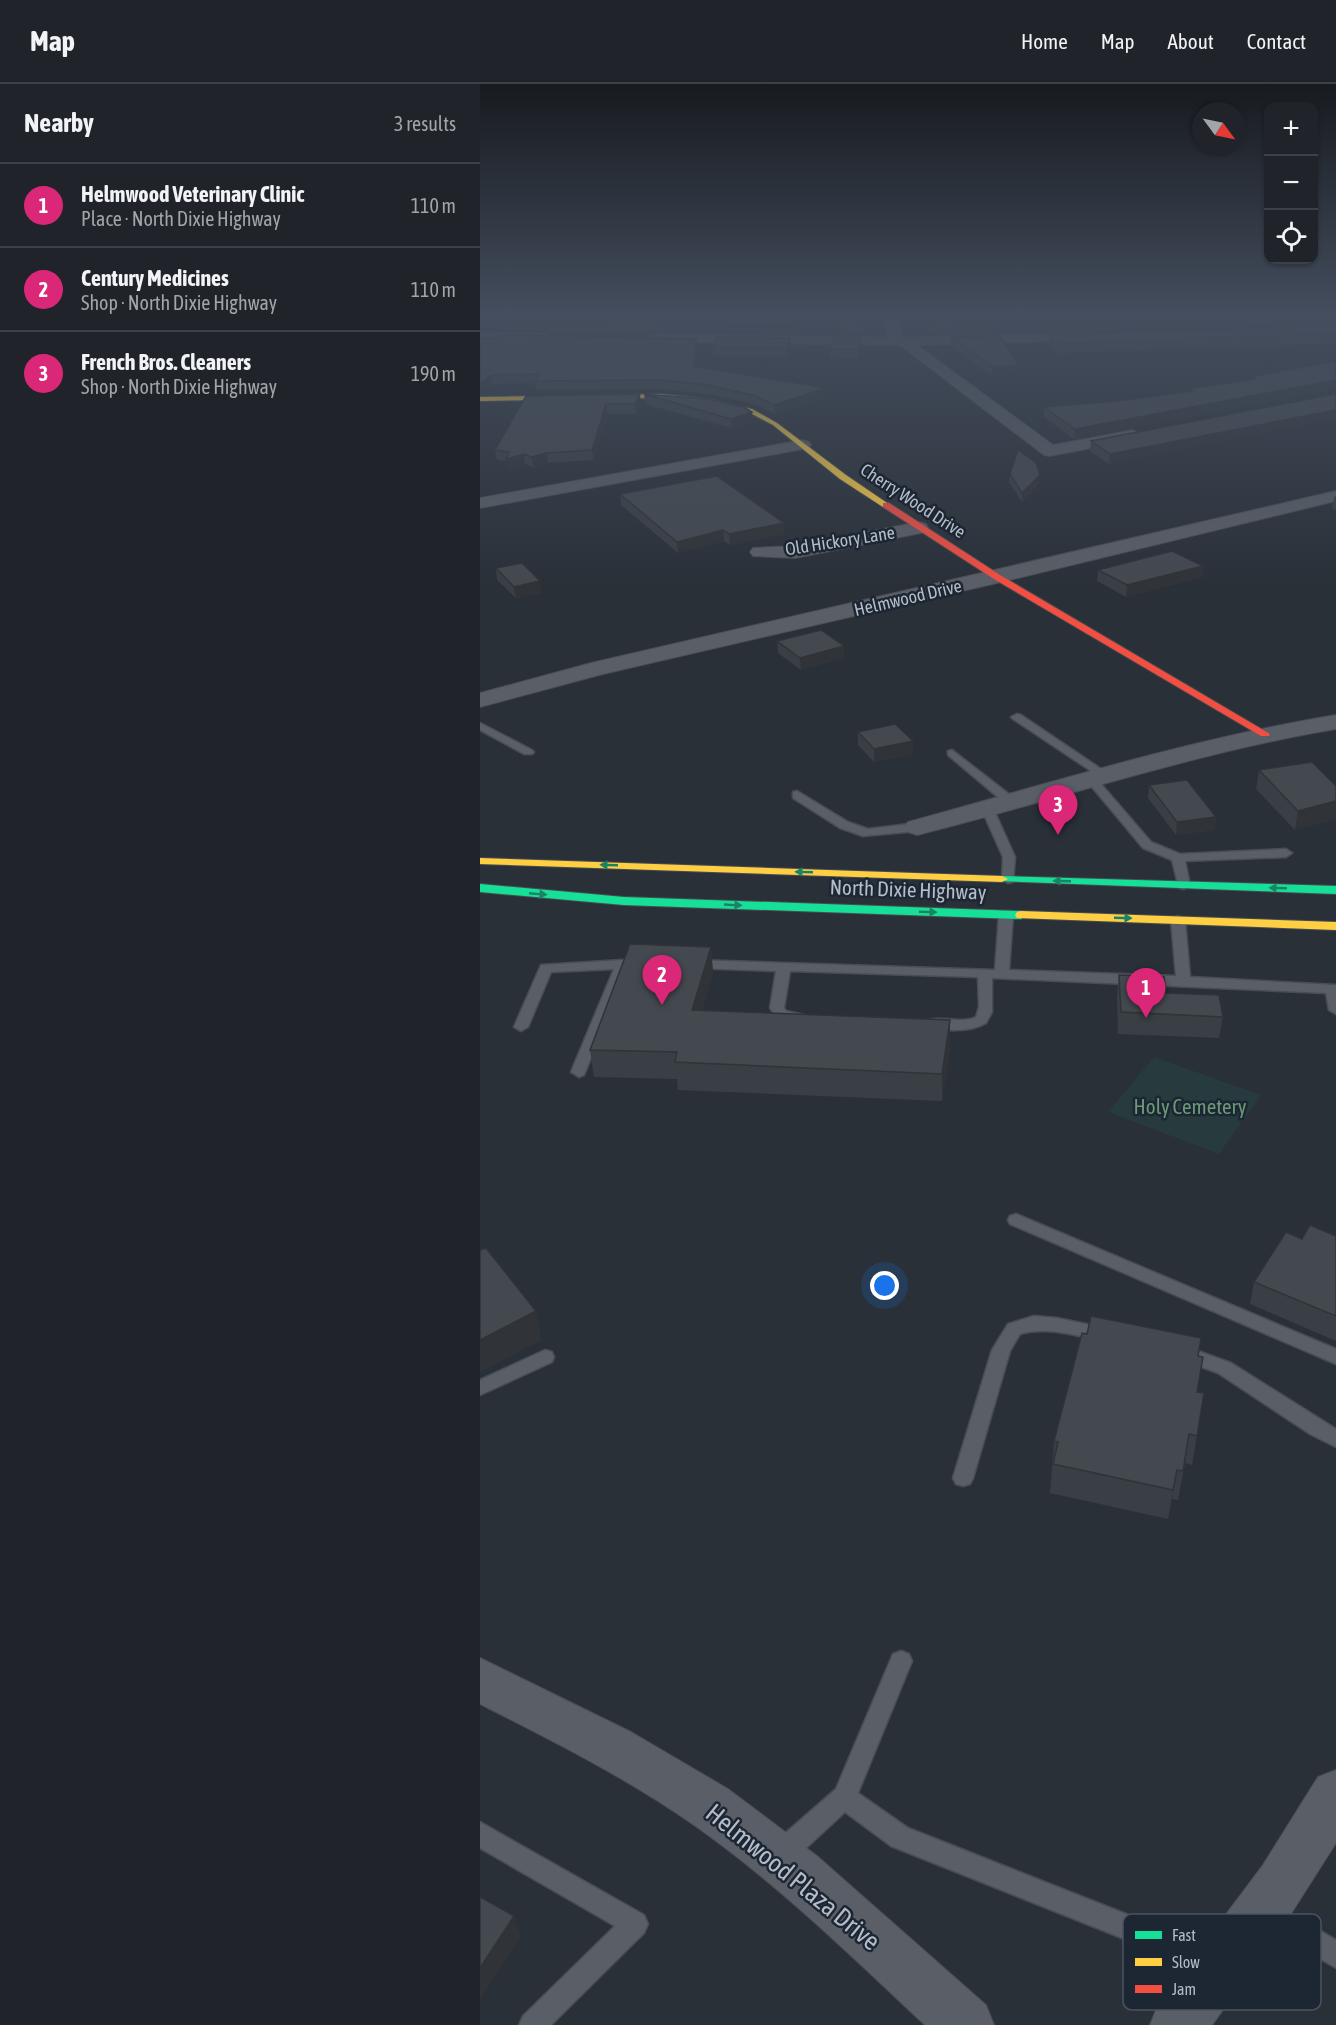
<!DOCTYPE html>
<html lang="en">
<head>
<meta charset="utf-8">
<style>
	:root { --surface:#20242a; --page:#2d3036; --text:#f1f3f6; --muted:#a2a4a8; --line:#3d4147; --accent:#db2777 }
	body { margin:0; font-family:"Asap Condensed",sans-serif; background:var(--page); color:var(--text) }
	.controls { position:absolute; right:18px; top:18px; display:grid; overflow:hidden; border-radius:12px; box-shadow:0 2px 4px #0004 }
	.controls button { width:54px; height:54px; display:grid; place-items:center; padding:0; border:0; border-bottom:2px solid var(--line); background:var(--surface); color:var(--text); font:30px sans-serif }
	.compass { position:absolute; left:712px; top:18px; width:54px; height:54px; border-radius:50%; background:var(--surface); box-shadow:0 2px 4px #0004; rotate:123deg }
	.you { position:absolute; left:405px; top:1202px; width:21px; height:21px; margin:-15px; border:4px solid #fff; border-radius:50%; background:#1a73e8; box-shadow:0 0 0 9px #1a73e833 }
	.badge { display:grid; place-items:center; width:39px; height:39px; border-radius:50%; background:var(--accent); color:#fff; font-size:20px; font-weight:700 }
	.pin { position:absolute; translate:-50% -50px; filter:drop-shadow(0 2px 3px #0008) }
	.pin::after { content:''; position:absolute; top:32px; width:21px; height:18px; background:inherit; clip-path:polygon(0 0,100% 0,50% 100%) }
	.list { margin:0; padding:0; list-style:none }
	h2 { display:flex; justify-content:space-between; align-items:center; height:78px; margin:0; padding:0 24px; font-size:26px }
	h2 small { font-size:20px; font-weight:400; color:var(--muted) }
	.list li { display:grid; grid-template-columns:39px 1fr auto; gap:18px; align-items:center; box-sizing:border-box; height:84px; padding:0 24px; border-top:2px solid var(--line) }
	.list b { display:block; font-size:22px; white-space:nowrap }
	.list p { margin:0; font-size:20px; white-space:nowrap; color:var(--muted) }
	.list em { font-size:20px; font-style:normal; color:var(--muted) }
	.icon { flex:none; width:33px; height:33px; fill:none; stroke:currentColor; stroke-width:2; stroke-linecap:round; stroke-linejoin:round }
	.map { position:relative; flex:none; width:856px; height:1941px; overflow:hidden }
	header { display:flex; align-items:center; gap:36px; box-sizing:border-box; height:84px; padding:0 30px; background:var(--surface); border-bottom:2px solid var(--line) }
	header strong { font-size:28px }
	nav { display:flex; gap:33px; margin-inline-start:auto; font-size:21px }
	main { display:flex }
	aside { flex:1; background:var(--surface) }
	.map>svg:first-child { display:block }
</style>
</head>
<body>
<header>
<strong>Map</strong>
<nav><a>Home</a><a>Map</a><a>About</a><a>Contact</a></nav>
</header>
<main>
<aside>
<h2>Nearby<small>3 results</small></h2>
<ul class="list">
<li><span class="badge">1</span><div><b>Helmwood Veterinary Clinic</b><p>Place · North Dixie Highway</p></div><em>110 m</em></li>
<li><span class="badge">2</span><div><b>Century Medicines</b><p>Shop · North Dixie Highway</p></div><em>110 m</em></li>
<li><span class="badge">3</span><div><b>French Bros. Cleaners</b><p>Shop · North Dixie Highway</p></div><em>190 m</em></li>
</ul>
</aside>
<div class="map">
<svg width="856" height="1941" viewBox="0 0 856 1941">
	<rect width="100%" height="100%" fill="#2a3038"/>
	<path fill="#273a3e" d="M674,973l107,38 -42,59 -111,-42z"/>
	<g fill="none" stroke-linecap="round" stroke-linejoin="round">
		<defs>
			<g id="lane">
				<path d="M537,630l4,1 89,60 -2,2h-8l-87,-58 -2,-2z"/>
				<path d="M0,639l52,27 2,2 -2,2h-8l-44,-24z"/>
				<path d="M472,666l62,48v6h-8l-58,-49v-4z"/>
				<path d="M611,691l4,2 56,65 29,12 106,-5 6,4 -6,4 -101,4 5,24 -6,4 -5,-1 -7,-28 -29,-12 -56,-67v-4z"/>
				<path d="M317,707l51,31 20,7 49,-6 6,4 -6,4 -54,5 -23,-8 -47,-30v-6z"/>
				<path d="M507,720l6,4 22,49 -2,25 -5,1 -6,-4 1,-22 -22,-49z"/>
				<path d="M526,827l7,4 -4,55 167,6 -5,-56 7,-4 7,4 5,57 146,8v29l-7,-4 -3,-17 -334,-15v34l-6,11c-17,10 -42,8 -60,3l-2,-3c9,-10 37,2 52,-6l3,-10 -1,-30 -188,-6 -6,37 2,3 18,4 2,3 -7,4 -23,-5 -6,-9 6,-37 -83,-3 -7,-4 7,-4 302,10 4,-55z"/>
				<path d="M143,876l12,1 2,3 -9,4 -44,107 -5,2 -8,-5 43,-103 -63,3 -23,55 -7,4 -7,-4 27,-62z"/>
				<path d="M536,1130l320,135v15l-326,-140 -2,-4 2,-4z"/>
				<path d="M554,1232l23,2 48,10 6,2 3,5 -3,5 -6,2c-27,-6 -57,-16 -85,-8l-10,17 -37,127 -3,6 -7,2 -7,-2 -3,-6 39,-128 16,-26z"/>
				<path d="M704,1262l47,17 105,66v18l-26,-13 -92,-61 -41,-15 -2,-5 2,-5z"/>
				<path d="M65,1266l7,2 2,5 -2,5 -72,33v-15z"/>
				<path d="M421,1567l8,3 3,7 -54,132 50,35 228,90 4,9 -4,9 -9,4 -236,-94 -46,-34 -54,50 -9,3 -9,-3 -3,-9 3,-9 63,-55 57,-135z"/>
				<path d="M0,1738l164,93 4,9 -4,9 -93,92h-32l4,-9 92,-90 -135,-78z"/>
				<path d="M789,1817l67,39v28l-76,-45 -4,-9 4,-9z"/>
			</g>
			<g id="street">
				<path d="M403,229h14l4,22 4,2 191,-4 2,3 -7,4 -174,5 136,100 80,-15 8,5 -8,5 -83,16 -6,-1 -144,-110 -248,-3 -7,-4 7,-4 236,3z"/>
				<path d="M0,249h65l7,4 -7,4h-65z"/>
				<path d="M323,356l6,2 2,3 -2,3 -329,60v-10z"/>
				<path d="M856,407v10l-339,82 -394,91 -123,33v-14l111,-30z"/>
				<path d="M439,438l7,2 2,4 -2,4 -131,26 -42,-2 -3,-4 3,-4 42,-2z"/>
				<path d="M856,631v14c-143,24 -279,71 -419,106l-9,-3 -4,-5 4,-5c142,-39 283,-83 428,-107z"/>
				<path d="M0,1574l151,74 97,57 89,67 169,149 8,20h-69c-74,-69 -147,-141 -231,-200 -67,-47 -141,-84 -214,-121z"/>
				<path d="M856,1686v73l-56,88 -68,94h-62l8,-20 105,-140 55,-88z"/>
			</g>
			<g id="fast">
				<path d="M522,792l334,10v8l-338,-13 -2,-2z"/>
				<path d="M0,800l144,13 397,14 6,4 -6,4 -397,-14 -144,-13z"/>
			</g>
			<g id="slow">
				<path d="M180,310l48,5 44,10 25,14 69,52 44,30 -7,2 -43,-28 -67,-54 -25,-13 -40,-9 -48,-5 -180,3v-4z"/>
				<path d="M0,774l522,18 6,3 -6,3 -522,-18z"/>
				<path d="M541,827l315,11v8l-319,-12 -2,-3 2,-3z"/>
			</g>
			<path id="jam" d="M403,419h6l111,72 270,159 -1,2h-8l-267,-157 -111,-72z"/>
		</defs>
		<use href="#lane" stroke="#484c53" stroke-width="3"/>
		<use href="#street" stroke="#484c53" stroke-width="2"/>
		<use href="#fast" stroke="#484c53" stroke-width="2"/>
		<use href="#slow" stroke="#484c53" stroke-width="2"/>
		<use href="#jam" stroke="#484c53" stroke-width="2"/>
		<use href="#lane" fill="#5a5e66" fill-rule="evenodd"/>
		<use href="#street" fill="#5a5e66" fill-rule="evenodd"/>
		<use href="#fast" fill="#16e098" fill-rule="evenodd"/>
		<use href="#slow" fill="#ffcf43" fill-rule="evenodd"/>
		<use href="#jam" fill="#f24e42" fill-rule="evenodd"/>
	</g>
	<g fill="#3a3f45">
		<path d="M193,229l-10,20 -147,-2 -2,-7z"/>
		<path d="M249,229h74l-8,21 -71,-1 -1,-7z"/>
		<path d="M856,229v9l-295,9 -5,-9v-8z"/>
		<path d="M443,233l69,7v8l-58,2 -11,-9z"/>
		<path d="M384,240v9l-27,1v-8z"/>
		<path d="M856,242v17l-281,10 -6,-10v-8z"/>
		<path d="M471,253l67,28v9l-26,2 -41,-30z"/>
		<path d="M0,254l216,1 1,8 -2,19 131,31 -51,17 -18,-9 -48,-11 -49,-5 -124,1 -1,-7 -42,1z"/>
		<path d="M310,254l1,8 -4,11 -74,-1 -1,-8z"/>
		<path d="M380,254l1,9 -3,11 -28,-1v-8z"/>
		<path d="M856,277v28l-262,50 -30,-22v-10l73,-6 71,-10v-2l60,-9 1,-3z"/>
		<path d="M164,310l108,18 1,9 -22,7 -86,-24z"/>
		<path d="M856,310l-227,70 -19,-13 1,-10z"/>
		<path d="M46,312l115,8 -5,10h-29l-13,46 -46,3 -15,4 -8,-3 -17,5 -1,-8 -10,-1 -2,-10z"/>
		<path d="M530,390l29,9 -17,19 -13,-20z"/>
		<path d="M140,410l164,40 -54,11 -6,-4 -46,12 -57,-48z"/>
		<path d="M856,412v14l-4,-2 2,-11z"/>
		<path d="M723,482l-1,11 -76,20 -29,-16 1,-11z"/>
		<path d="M16,484l46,25 -26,5 -19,-18z"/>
		<path d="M297,557l67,17 -43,12 -23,-17z"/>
		<path d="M378,648l55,22 -39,8 -16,-17z"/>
		<path d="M779,686l77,16 -41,44 -39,-41z"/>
		<path d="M669,701l67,32 -2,13 -38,5 -28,-37z"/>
		<path d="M231,863l2,26 -11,37 248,37 -8,54 -264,-11 -1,-11 -83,-2 -4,-27z"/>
		<path d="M639,891l104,42 -4,21 -101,-4 -1,-38z"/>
		<path d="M856,1152v105l-86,-37 4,-22 48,-43z"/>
		<path d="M718,1272l-1,36 7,1 -12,72 -7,-2 -7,37 -6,-1 -4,20 -118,-26 4,-52z"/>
	</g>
	<g fill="#303338">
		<path d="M188,229h5l-10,20 -1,-8z"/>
		<path d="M320,229h3l-8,21v-8z"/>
		<path d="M310,254l1,8 -4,11 -1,-9z"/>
		<path d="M380,254l1,9 -3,11v-9z"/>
		<path d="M216,255l1,8 -3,28v-9z"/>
		<path d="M538,281v9l-26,2v-9z"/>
		<path d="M12,291l1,9 -13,9v-10z"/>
		<path d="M856,296v9l-262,50 1,-10z"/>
		<path d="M346,304v9l-51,17 -1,-9z"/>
		<path d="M160,310l1,10 -5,10 -1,-10z"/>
		<path d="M126,320l1,10 -13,46 -2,-10z"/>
		<path d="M856,326v9l-227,45 1,-10z"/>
		<path d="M272,328l1,9 -22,7v-9z"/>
		<path d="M66,369l2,10 -15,4 -1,-10z"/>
		<path d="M44,370l1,10 -17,5 -2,-10z"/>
		<path d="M560,391l-1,8 -17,19v-9z"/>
		<path d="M304,439v11l-54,11 -1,-11z"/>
		<path d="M243,446l1,11 -46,12 -1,-11z"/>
		<path d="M723,482l-1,11 -76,20 1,-12z"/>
		<path d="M60,497l2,12 -26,5 -2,-11z"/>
		<path d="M364,562v12l-43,12 -1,-12z"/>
		<path d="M433,657v13l-39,8v-13z"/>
		<path d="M856,717v19l-41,10 3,-19z"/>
		<path d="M736,733l-2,13 -38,5 1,-13z"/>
		<path d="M231,863l2,26 -19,64 -2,-27z"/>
		<path d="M470,936v27l-8,54v-27z"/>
		<path d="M56,1227l6,29 -62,32v-32z"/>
		<path d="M697,1386l-5,29 -4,20 5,-29z"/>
		<path d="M34,1832l7,21 -41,63v-32z"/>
	</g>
	<g fill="#444950" stroke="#303338" stroke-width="1.5">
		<path d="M44,229h144l-6,12 -148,-1z"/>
		<path d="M249,229h71l-5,13h-72z"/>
		<path d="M361,229h8l15,11 -27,2z"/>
		<path d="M585,229h271l-294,9 -6,-8z"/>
		<path d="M507,231l5,9 -57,1 -12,-8z"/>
		<path d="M856,242v8l-280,10 -7,-9z"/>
		<path d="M24,251l192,4 -2,27 132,22 -52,17 -18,-9 -48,-11 -49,-5 -124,1 4,-7 -47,1 -12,8v-45h21z"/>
		<path d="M520,252l18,29 -26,2 -41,-30z"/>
		<path d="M237,253l73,1 -4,10h-74z"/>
		<path d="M353,254h27l-2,11h-28z"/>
		<path d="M856,277v19l-261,49 -31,-22 73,-6 75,-10 -4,-2 68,-10 -7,-2z"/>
		<path d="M160,310l-5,10h-29l-14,46 -46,3 -14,4 -8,-3 -18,5 3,-7 -14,-2 31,-54z"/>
		<path d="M164,310l63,5 37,8 8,5 -21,7z"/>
		<path d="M856,310v16l-226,44 -19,-13z"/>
		<path d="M538,366l18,13 4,12 -18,18 -12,-19z"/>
		<path d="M237,392l67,47 -55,11 -6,-4 -46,12 -57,-48z"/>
		<path d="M692,467l31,15 -76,19 -29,-15z"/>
		<path d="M42,479l18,18 -26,6 -18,-19z"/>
		<path d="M341,546l23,16 -44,12 -23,-17z"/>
		<path d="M415,640l18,17 -39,8 -16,-17z"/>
		<path d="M832,678l24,24v15l-38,10 -39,-41z"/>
		<path d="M707,696l29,37 -39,5 -28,-37z"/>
		<path d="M150,860l81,3 -19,63 258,10 -8,54 -267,-12 2,-10 -87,-2z"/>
		<path d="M639,891l45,2 2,16 53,2 4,22 -102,-5z"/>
		<path d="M830,1141l26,11v80l-82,-34 32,-50 16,7z"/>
		<path d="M6,1164l50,63 -56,29v-90z"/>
		<path d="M611,1232l110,22 -3,18 5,1 -6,35 7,1 -7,43 -8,-2 -6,37 -6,-1 -4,20 -120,-26 5,-22 -4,-1 28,-108 5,1z"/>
		<path d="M0,1813l34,19 -34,52z"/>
	</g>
	<defs><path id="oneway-solid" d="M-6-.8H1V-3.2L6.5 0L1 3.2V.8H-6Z" transform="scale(1.5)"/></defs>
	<g fill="#1a8366">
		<use href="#oneway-solid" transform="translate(129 781) rotate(-178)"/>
		<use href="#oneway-solid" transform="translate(324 788) rotate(-178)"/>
		<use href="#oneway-solid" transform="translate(582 797) rotate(-178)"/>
		<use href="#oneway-solid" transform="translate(798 804) rotate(-178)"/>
		<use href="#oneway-solid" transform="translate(58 810) rotate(5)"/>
		<use href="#oneway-solid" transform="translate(253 821) rotate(3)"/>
		<use href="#oneway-solid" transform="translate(448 828) rotate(2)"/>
		<use href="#oneway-solid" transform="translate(643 834) rotate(2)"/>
	</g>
	<linearGradient id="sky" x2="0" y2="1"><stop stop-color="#171a1f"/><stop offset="0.46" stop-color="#444e5e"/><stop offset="1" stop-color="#444e5e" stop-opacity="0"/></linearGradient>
	<rect width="856" height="501" fill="url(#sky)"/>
	<g text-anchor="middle" stroke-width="5" stroke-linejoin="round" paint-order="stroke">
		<g font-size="18" fill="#b4bcc9" stroke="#1d2633">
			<text transform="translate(433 417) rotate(33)" y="6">Cherry Wood Drive</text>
			<text transform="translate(360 457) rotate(-9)" y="6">Old Hickory Lane</text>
			<text transform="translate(428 514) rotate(-13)" y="6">Helmwood Drive</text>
		</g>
		<g font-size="21" fill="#b4bcc9" stroke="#1d2633">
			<text transform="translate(428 806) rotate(2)" y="7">North Dixie Highway</text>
		</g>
		<g font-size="21" fill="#6b9a76" stroke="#1d2633">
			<text x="710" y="1030">Holy Cemetery</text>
		</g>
		<g font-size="26" fill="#b4bcc9" stroke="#1d2633">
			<text transform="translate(313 1793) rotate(39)" y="9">Helmwood Plaza Drive</text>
		</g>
	</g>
	<rect x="643" y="1830" width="198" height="96" rx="9" fill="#1d2633" stroke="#4a5360" stroke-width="1.5"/>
	<rect x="655" y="1847" width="27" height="8" fill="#16e098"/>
	<rect x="655" y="1874" width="27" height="8" fill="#ffcf43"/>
	<rect x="655" y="1901" width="27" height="8" fill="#f24e42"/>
	<g font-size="16" fill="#b4bcc9">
		<text x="692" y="1857">Fast</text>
		<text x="692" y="1884">Slow</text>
		<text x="692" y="1911">Jam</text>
	</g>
</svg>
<div class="controls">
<button>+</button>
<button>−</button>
<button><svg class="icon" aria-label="locate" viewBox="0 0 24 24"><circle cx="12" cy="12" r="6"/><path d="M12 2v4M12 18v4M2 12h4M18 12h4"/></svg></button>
</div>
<svg class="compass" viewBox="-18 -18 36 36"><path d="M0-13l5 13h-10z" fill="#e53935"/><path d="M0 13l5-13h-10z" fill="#a2a4a8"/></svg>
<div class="you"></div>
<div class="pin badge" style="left:666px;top:934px">1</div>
<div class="pin badge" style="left:182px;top:921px">2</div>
<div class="pin badge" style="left:578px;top:751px">3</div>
</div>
</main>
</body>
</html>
